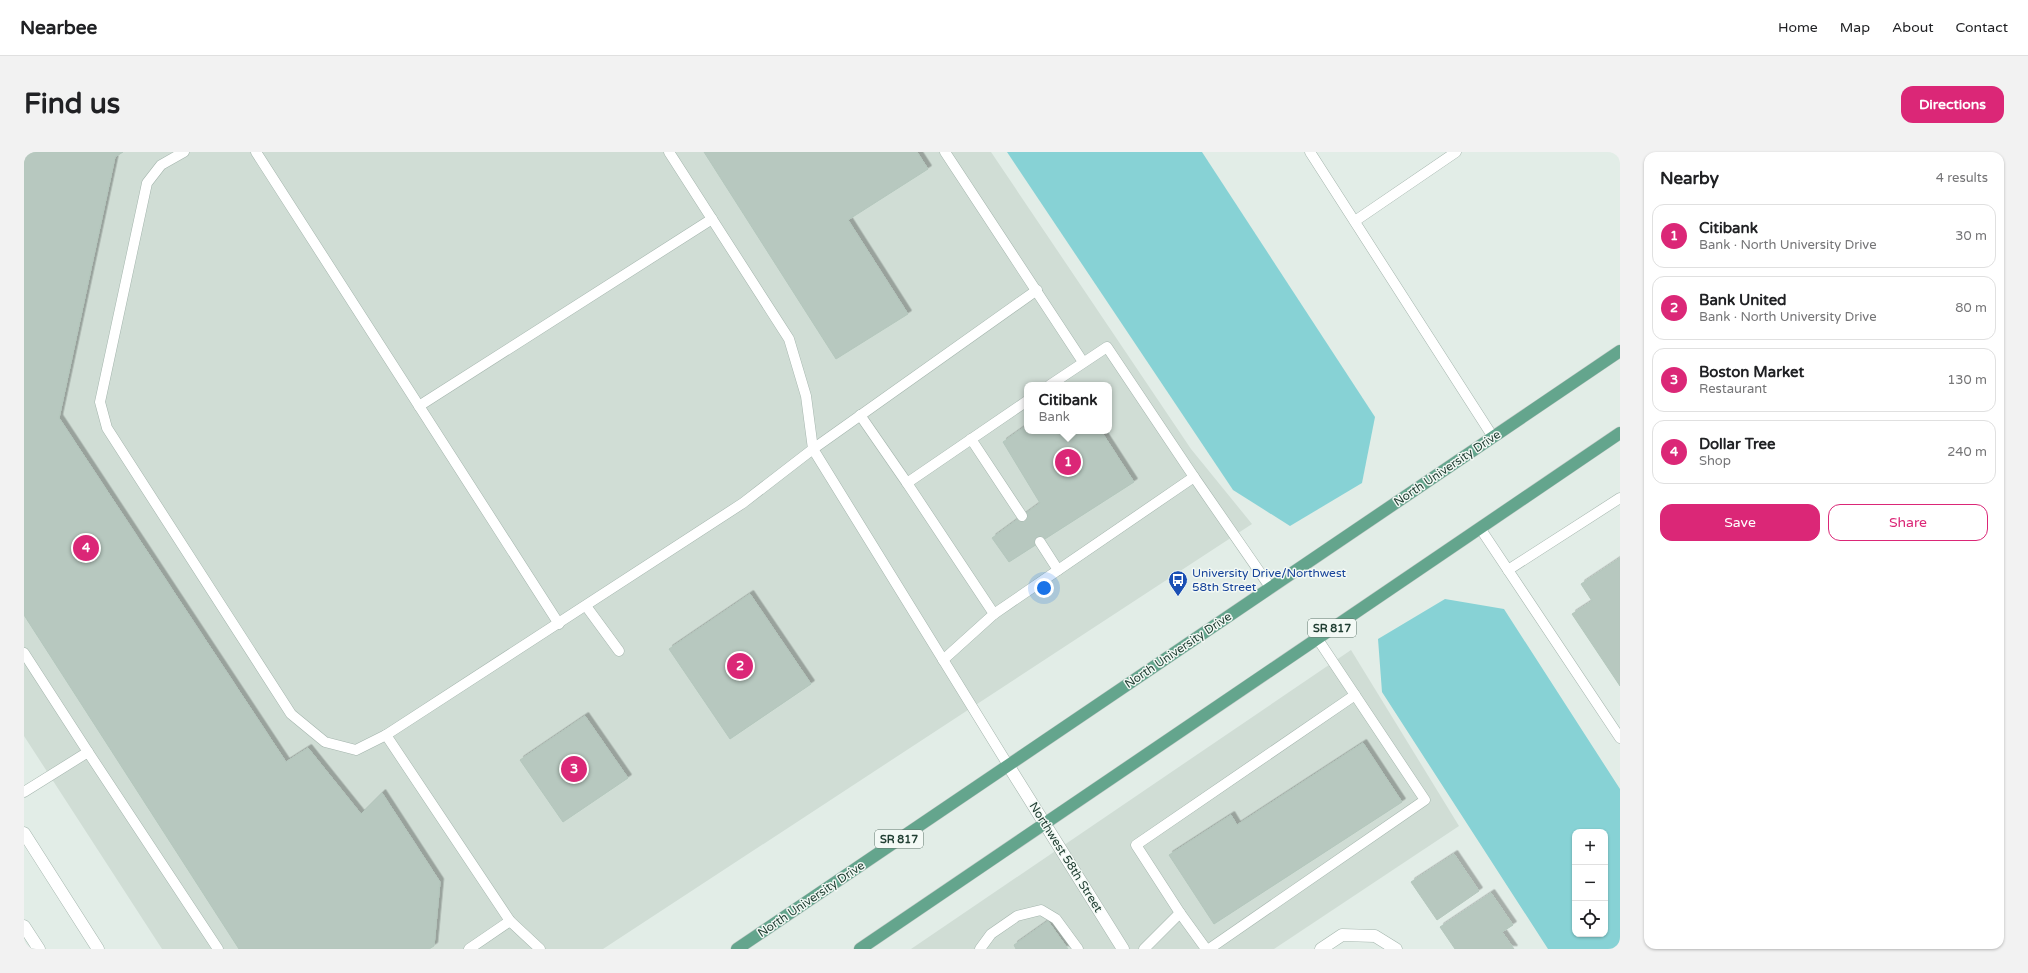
<!DOCTYPE html>
<html lang="en">
<head>
<meta charset="utf-8">
<style>
	:root { --surface:#fff; --page:#f2f2f2; --text:#202124; --muted:#757577; --line:#e0e0e0; --accent:#db2777 }
	body { margin:0; font-family:"Varela Round",sans-serif; background:var(--page); color:var(--text) }
	.controls { position:absolute; right:12px; bottom:12px; display:grid; overflow:hidden; border-radius:8px; box-shadow:0 1px 3px #0004 }
	.controls button { width:36px; height:36px; display:grid; place-items:center; padding:0; border:0; border-bottom:1px solid var(--line); background:var(--surface); color:var(--text); font:20px sans-serif }
	.you { position:absolute; left:1020px; top:436px; width:14px; height:14px; margin:-10px; border:3px solid #fff; border-radius:50%; background:#1a73e8; box-shadow:0 0 0 6px #1a73e833 }
	.badge { display:grid; place-items:center; width:26px; height:26px; border-radius:50%; background:var(--accent); color:#fff; font-size:13px; font-weight:700 }
	.pin { position:absolute; translate:-50% -50%; border:2px solid #fff; box-shadow:0 1px 4px #0006 }
	.popup { position:absolute; left:1000px; top:230px; width:88px; height:52px; box-sizing:border-box; display:grid; place-content:center; border-radius:8px; background:var(--surface); filter:drop-shadow(0 1px 3px #0005); font-size:13px; white-space:nowrap; color:var(--muted) }
	.popup b { font-size:15px; color:var(--text) }
	.popup::after { content:''; position:absolute; left:50%; top:100%; margin-left:-8px; border:8px solid transparent; border-top-color:var(--surface) }
	.list { margin:0; padding:0; list-style:none }
	h2 { display:flex; justify-content:space-between; align-items:center; height:52px; margin:0; padding:0 16px; font-size:17px }
	h2 small { font-size:13px; font-weight:400; color:var(--muted) }
	.list li { display:grid; grid-template-columns:26px 1fr auto; gap:12px; align-items:center; box-sizing:border-box; height:64px; margin:0 8px 8px; padding:0 8px; border:1px solid var(--line); border-radius:12px }
	.list b { display:block; font-size:15px; white-space:nowrap }
	.list p { margin:0; font-size:13px; white-space:nowrap; color:var(--muted) }
	.list em { font-size:13px; font-style:normal; color:var(--muted) }
	.actions { display:flex; gap:8px; padding:12px 16px }
	.actions a { flex:1; padding:9px 0; border:1px solid var(--accent); border-radius:12px; text-align:center; font-size:14px; color:var(--accent) }
	.actions .main { background:var(--accent); color:#fff }
	.icon { flex:none; width:22px; height:22px; fill:none; stroke:currentColor; stroke-width:2; stroke-linecap:round; stroke-linejoin:round }
	.map { position:relative; flex:none; width:1596px; height:797px; overflow:hidden; border-radius:12px }
	header { display:flex; align-items:center; gap:24px; box-sizing:border-box; height:56px; padding:0 20px; background:var(--surface); border-bottom:1px solid var(--line) }
	header strong { font-size:19px }
	nav { display:flex; gap:22px; margin-inline-start:auto; font-size:14px }
	.intro { display:flex; align-items:center; justify-content:space-between; box-sizing:border-box; height:96px; padding:0 24px }
	h1 { margin:0; font-size:28px }
	.button { padding:10px 18px; border-radius:12px; background:var(--accent); color:#fff; font-size:14px; font-weight:700 }
	main { display:flex; gap:24px; padding:0 24px }
	aside { flex:1; background:var(--surface); border-radius:12px; box-shadow:0 1px 3px #0004 }
	.map>svg:first-child { display:block }
</style>
</head>
<body>
<header>
<strong>Nearbee</strong>
<nav><a>Home</a><a>Map</a><a>About</a><a>Contact</a></nav>
</header>
<div class="intro"><h1>Find us</h1><a class="button">Directions</a></div>
<main>
<div class="map">
<svg width="1596" height="797" viewBox="0 0 1596 797">
	<defs>
		<filter id="shadow"><feDropShadow dx="3.5" dy="-3.5" stdDeviation="0" flood-color="#0004"/></filter>
	</defs>
	<rect width="100%" height="100%" fill="#e2ede7"/>
	<g fill="#d0ddd5" fill-rule="evenodd">
		<path d="M0,0h967l200,297 61,75 -649,425h-441l-138,-213zM1003,233h82v46h-82z"/>
		<path d="M1327,498l108,176 -185,123h-363z"/>
	</g>
	<g fill="#87d2d5" fill-rule="evenodd">
		<path d="M983,0h195l173,265 -13,66 -72,43 -57,-36z"/>
		<path d="M1421,447l59,10 116,180v160h-72l-166,-257 -4,-53zM1551,680h30v102h-30z"/>
	</g>
	<g fill="#b7c8bf" stroke="#b4c7bd" filter="url(#shadow)">
		<path d="M0,0h99l-8,5 -56,261 227,344 22,-14 53,66 21,-21 58,89 -6,64 -5,3h-190l-215,-334z"/>
		<path d="M680,0h213l11,17 -80,51 60,94 -72,45z"/>
		<path d="M1003,273v6h74l33,51 -125,80 -17,-24 48,-35 -37,-61z"/>
		<path d="M1596,406v128l-48,-72 20,-13 -11,-17z"/>
		<path d="M726,442l61,90 -81,55 -61,-90z"/>
		<path d="M561,564l43,62 -65,44 -43,-62z"/>
		<path d="M1339,591l39,59 -188,122 -45,-69 62,-40 6,10z"/>
		<path d="M1430,702l25,37 -42,29 -26,-38z"/>
		<path d="M1467,741l22,32 -11,7 12,17h-59l-15,-22z"/>
		<path d="M1024,769l20,28h-52l-2,-4z"/>
	</g>
	<g fill="none" stroke-linecap="round" stroke-linejoin="round">
		<defs>
			<g id="service">
				<path d="M160,0l-23,13 -14,18 -47,219 7,26 184,286 34,28 31,8 30,-15 357,-232 70,-54 -7,-53 -17,-57 -120,-187"/>
				<path d="M232,0l303,472"/>
				<path d="M921,0l138,210"/>
				<path d="M1286,0l183,285"/>
				<path d="M1331,69l101,-69"/>
				<path d="M1026,233l57,-38 87,130"/>
				<path d="M395,254l293,-187"/>
				<path d="M836,263l47,68"/>
				<path d="M947,287l51,77"/>
				<path d="M1456,376l140,210"/>
				<path d="M1016,390l18,28"/>
				<path d="M1484,418l112,-72"/>
				<path d="M562,454l33,45"/>
				<path d="M970,462l200,-137 76,110"/>
				<path d="M0,501l64,99"/>
				<path d="M919,508l51,-46 -87,-131 120,-82"/>
				<path d="M362,583l124,186 30,28"/>
				<path d="M984,613l-195,-316 224,-159"/>
				<path d="M0,640l64,-40 130,197"/>
				<path d="M1156,761l-44,-68 219,-150"/>
				<path d="M445,797l41,-28"/>
				<path d="M956,797l11,-15 26,-18 24,-6 15,9 22,30"/>
				<path d="M1120,797l36,-36 26,36"/>
				<path d="M1185,797l216,-149 -108,-162"/>
			</g>
			<g id="minor">
				<path d="M984,613l115,184"/>
				<path d="M1297,797l21,-14 33,1 21,13"/>
			</g>
			<g id="tertiary">
				<path d="M0,681l74,116"/>
				<path d="M0,774l15,23"/>
			</g>
			<g id="primary">
				<path d="M713,797l883,-598"/>
				<path d="M836,797l760,-516"/>
			</g>
		</defs>
		<use href="#service" stroke="#a4b5ad" stroke-width="11"/>
		<use href="#minor" stroke="#a4b5ad" stroke-width="13"/>
		<use href="#tertiary" stroke="#a4b5ad" stroke-width="13"/>
		<use href="#primary" stroke="#c1c9c6" stroke-width="13"/>
		<use href="#service" stroke="#fff" stroke-width="10"/>
		<use href="#minor" stroke="#fff" stroke-width="12"/>
		<use href="#tertiary" stroke="#fff" stroke-width="12"/>
		<use href="#primary" stroke="#64a58d" stroke-width="12"/>
	</g>
	<defs>
		<symbol id="bus-pin" viewBox="-11 -11 22 30"><path d="M0 17L-7.5 6A9.5 9.5 0 1 1 7.5 6Z" fill="#1a4fb4" stroke="#f3f9f5"/><path d="M-5-6H5V4H4V6H2V4H-2V6H-4V4H-5ZM-3.5-4V0h7V-4ZM-3.5 1.2v1.5H-2V1.2ZM2 1.2v1.5H3.5V1.2Z" fill="#fff"/></symbol>
	</defs>
	<g fill-rule="evenodd">
		<use href="#bus-pin" x="1143" y="417" width="22" height="30"/>
	</g>
	<g text-anchor="middle" stroke-width="3" stroke-linejoin="round" paint-order="stroke">
		<g fill="#f3f9f5" stroke="#60776d" stroke-width="1">
			<rect x="1284" y="467" width="48" height="18" rx="3"/>
			<rect x="851" y="678" width="48" height="18" rx="3"/>
		</g>
		<g font-size="11" font-weight="bold" fill="#213f33">
			<text x="1308" y="480">SR 817</text>
			<text x="875" y="691">SR 817</text>
		</g>
		<g font-size="12" fill="#213f33" stroke="#f3f9f5">
			<text transform="translate(1423 316) rotate(-34)" y="4">North University Drive</text>
			<text transform="translate(1154 498) rotate(-34)" y="4">North University Drive</text>
			<text transform="translate(1042 705) rotate(58)" y="4">Northwest 58th Street</text>
			<text transform="translate(787 747) rotate(-34)" y="4">North University Drive</text>
		</g>
		<g font-size="12" fill="#164399" stroke="#f3f9f5" text-anchor="start">
			<text x="1168" y="425">University Drive/Northwest<tspan x="1168" dy="14">58th Street</tspan></text>
		</g>
	</g>
</svg>
<div class="controls">
<button>+</button>
<button>−</button>
<button><svg class="icon" aria-label="locate" viewBox="0 0 24 24"><circle cx="12" cy="12" r="6"/><path d="M12 2v4M12 18v4M2 12h4M18 12h4"/></svg></button>
</div>
<div class="you"></div>
<div class="pin badge" style="left:1044px;top:310px">1</div>
<div class="popup"><b>Citibank</b>Bank</div>
<div class="pin badge" style="left:716px;top:514px">2</div>
<div class="pin badge" style="left:550px;top:617px">3</div>
<div class="pin badge" style="left:62px;top:396px">4</div>
</div>
<aside>
<h2>Nearby<small>4 results</small></h2>
<ul class="list">
<li><span class="badge">1</span><div><b>Citibank</b><p>Bank · North University Drive</p></div><em>30 m</em></li>
<li><span class="badge">2</span><div><b>Bank United</b><p>Bank · North University Drive</p></div><em>80 m</em></li>
<li><span class="badge">3</span><div><b>Boston Market</b><p>Restaurant</p></div><em>130 m</em></li>
<li><span class="badge">4</span><div><b>Dollar Tree</b><p>Shop</p></div><em>240 m</em></li>
</ul>
<div class="actions"><a class="main">Save</a><a>Share</a></div>
</aside>
</main>
</body>
</html>
